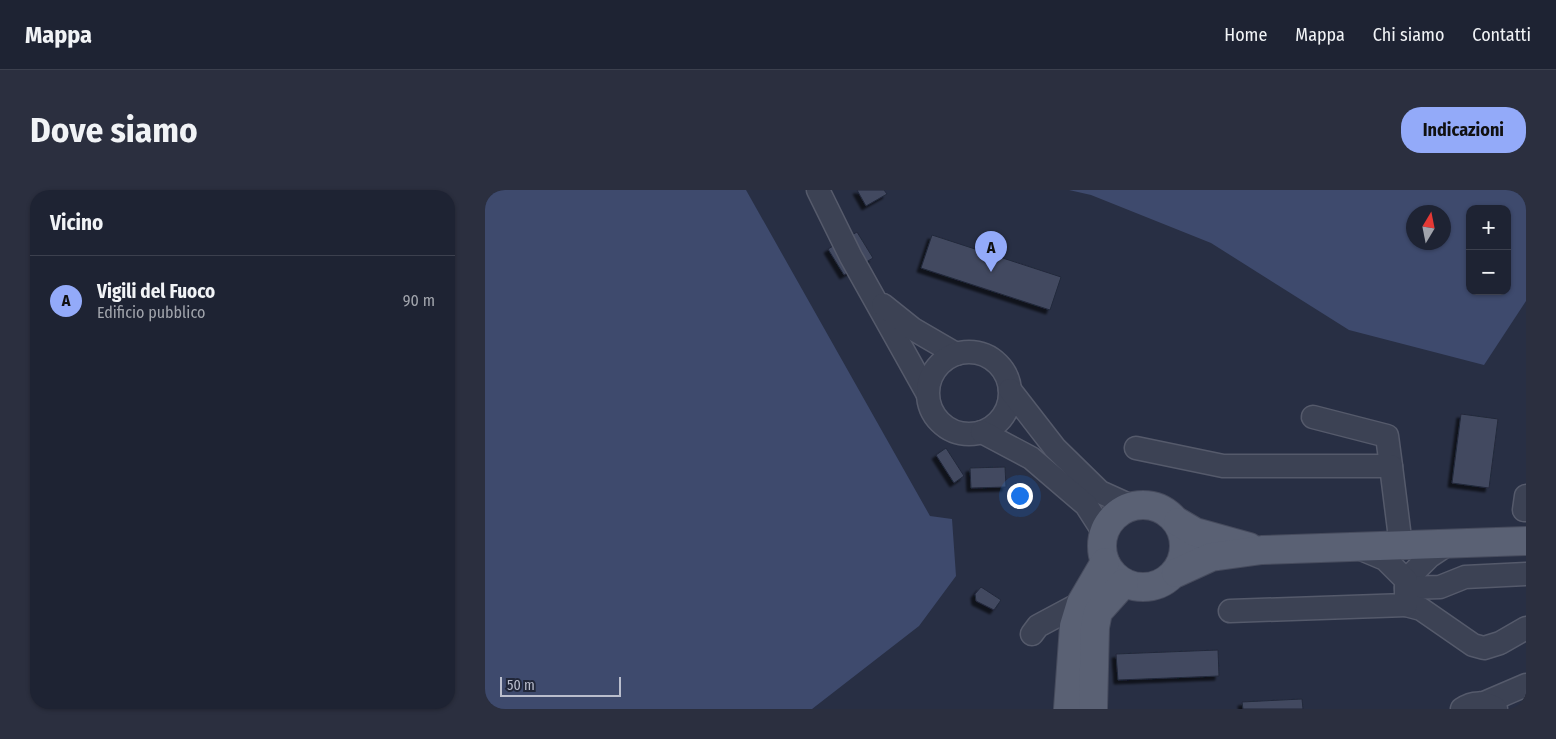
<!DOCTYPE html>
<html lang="it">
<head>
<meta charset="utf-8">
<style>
	:root { --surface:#1e2333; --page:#2b2f3f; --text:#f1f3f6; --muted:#a1a4ac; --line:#3c404e; --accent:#93aaf9 }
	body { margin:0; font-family:"Fira Sans Condensed",sans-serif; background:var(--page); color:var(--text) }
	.controls { position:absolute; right:15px; top:15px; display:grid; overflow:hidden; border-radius:10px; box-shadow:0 1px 4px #0004 }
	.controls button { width:45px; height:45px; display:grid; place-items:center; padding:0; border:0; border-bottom:1px solid var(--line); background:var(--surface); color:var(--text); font:25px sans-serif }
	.compass { position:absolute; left:921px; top:15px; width:45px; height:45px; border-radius:50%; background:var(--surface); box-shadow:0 1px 4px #0004; rotate:10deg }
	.scale { position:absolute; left:15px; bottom:12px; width:121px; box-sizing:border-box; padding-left:5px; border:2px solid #babecd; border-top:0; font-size:14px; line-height:18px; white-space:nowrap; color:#babecd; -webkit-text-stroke:4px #212739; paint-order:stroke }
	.you { position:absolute; left:534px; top:305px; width:18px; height:18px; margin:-12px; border:4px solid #fff; border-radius:50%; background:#1a73e8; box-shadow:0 0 0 8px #1a73e833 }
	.badge { display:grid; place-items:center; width:32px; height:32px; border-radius:50%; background:var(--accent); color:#111; font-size:16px; font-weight:700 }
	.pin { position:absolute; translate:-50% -41px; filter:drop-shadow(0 1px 2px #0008) }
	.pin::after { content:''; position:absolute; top:26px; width:18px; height:15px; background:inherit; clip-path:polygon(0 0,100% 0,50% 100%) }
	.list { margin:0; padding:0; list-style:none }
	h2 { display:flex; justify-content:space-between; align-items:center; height:65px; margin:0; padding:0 20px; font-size:21px }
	h2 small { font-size:16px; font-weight:400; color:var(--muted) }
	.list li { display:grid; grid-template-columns:32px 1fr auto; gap:15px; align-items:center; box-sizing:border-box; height:90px; padding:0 20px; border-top:1px solid var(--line) }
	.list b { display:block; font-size:19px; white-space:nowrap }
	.list p { margin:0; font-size:16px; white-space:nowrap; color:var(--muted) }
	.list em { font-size:16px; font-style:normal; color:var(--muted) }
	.map { position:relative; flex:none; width:1041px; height:519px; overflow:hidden; border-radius:20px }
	header { display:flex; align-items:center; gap:30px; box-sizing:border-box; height:70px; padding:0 25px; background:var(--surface); border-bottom:1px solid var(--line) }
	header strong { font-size:24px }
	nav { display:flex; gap:28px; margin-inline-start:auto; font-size:18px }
	.intro { display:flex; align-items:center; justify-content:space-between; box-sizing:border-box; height:120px; padding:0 30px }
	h1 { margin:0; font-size:35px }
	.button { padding:12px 22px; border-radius:20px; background:var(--accent); color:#111; font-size:18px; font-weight:700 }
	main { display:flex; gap:30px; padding:0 30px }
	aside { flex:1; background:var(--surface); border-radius:20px; box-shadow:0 1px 4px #0004 }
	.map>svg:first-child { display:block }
</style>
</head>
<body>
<header>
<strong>Mappa</strong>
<nav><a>Home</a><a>Mappa</a><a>Chi siamo</a><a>Contatti</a></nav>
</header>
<div class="intro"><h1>Dove siamo</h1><a class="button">Indicazioni</a></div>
<main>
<aside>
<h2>Vicino<small></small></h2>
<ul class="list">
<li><span class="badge">A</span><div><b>Vigili del Fuoco</b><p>Edificio pubblico</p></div><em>90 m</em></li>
</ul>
</aside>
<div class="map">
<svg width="1041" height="519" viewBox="0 0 1041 519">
	<defs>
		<filter id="shadow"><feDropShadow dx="-4" dy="4" stdDeviation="1" flood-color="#0009"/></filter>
	</defs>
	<rect width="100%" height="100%" fill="#282f44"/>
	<g fill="#3e4a6d" fill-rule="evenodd">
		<path d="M0,0h261l184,326 22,3 4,57 -37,50 -107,83h-327z"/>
		<path d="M584,0h457v111l-42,64 -135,-35 -138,-87 -120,-48zM985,19h37v82h-37zM928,22h30v30h-30z"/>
	</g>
	<g fill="#424a61" stroke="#23293b" filter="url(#shadow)">
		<path d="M372,0h27l3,4 -21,12z"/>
		<path d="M372,42l16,26 -29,17 -16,-26z"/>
		<path d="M447,45l129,42 -11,33 -129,-42z"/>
		<path d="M976,224l37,5 -9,69 -37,-5z"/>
		<path d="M461,258l18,28 -10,7 -18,-28z"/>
		<path d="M520,277l1,20 -35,1 -1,-20z"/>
		<path d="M496,397l20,13 -7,10 -18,-9 -1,-7z"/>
		<path d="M733,460l1,26 -101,4 -2,-26z"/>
		<path d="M817,509l1,10h-60l-1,-7z"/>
	</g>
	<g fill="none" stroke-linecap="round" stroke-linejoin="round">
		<defs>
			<g id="minor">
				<path d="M333,0l33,67 76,136"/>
				<path d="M398,115l30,24 43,25"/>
				<circle cx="484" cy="203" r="41"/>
				<path d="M525,200l45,58 45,44 31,14"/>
				<path d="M828,227l74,19 4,30"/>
				<path d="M497,242l49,26 55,47 18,28"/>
				<path d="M651,258l87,18h168l10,80"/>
				<path d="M1041,306l-2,14h2"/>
				<path d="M921,390l24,-24 18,-12"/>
				<path d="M921,398l34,-1 25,-10 61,-3"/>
				<path d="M921,415l15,4 52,36 11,3 16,-5 26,-15"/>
				<path d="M745,421l176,-6v-25l-21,-21 -26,-11"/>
				<path d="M547,444l6,-8 43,-23"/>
				<path d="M999,513l42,-18"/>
				<path d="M977,519c10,-7 23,-8 34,0"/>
			</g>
			<g id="major">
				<circle cx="658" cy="356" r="41"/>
				<path d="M693,332l17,10 54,15"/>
				<path d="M691,383l35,-16 51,-7 264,-9"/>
				<path d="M583,519l6,-83 7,-23 24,-41"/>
				<path d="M608,519l2,-82 3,-15 26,-29"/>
			</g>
		</defs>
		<use href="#minor" stroke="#555a6b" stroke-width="25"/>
		<use href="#major" stroke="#464b5d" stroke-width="30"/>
		<use href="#minor" stroke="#3c4254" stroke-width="22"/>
		<use href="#major" stroke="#5a6174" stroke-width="28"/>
	</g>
</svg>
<div class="controls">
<button>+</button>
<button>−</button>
</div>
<svg class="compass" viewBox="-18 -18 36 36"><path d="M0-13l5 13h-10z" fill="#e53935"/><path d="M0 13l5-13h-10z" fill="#a1a4ac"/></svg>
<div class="scale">50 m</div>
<div class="you"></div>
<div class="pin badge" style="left:506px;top:82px">A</div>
</div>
</main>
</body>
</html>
